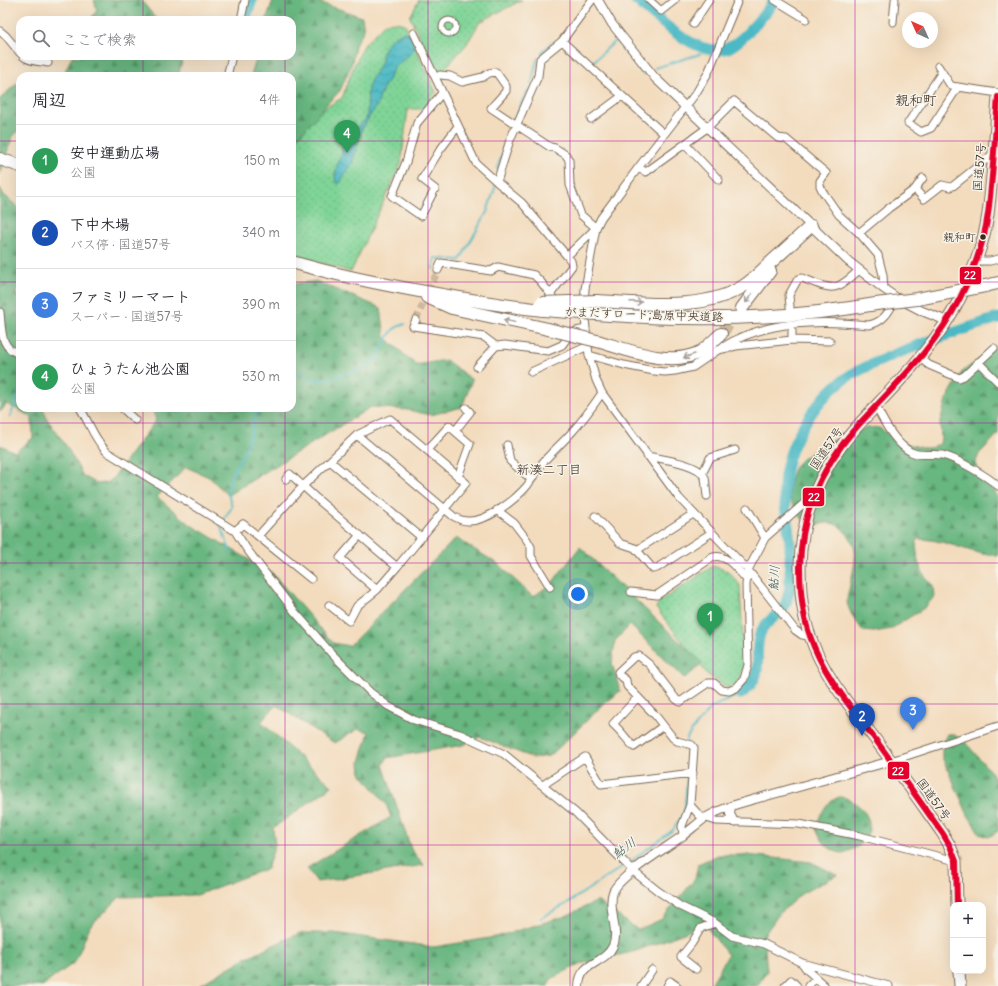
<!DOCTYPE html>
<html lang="ja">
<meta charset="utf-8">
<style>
body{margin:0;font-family:Delius,"Klee One",sans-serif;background:#f2f2f3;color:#2b2b33}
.controls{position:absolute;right:12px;bottom:12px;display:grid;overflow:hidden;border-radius:8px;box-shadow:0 4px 16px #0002}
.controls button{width:36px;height:36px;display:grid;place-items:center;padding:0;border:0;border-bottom:1px solid #e1e1e2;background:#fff;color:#2b2b33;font:20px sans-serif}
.compass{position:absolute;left:902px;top:12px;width:36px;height:36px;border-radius:50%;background:#fff;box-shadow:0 4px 16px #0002;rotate:315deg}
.you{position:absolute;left:578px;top:594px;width:14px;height:14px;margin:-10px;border:3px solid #fff;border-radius:50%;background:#1a73e8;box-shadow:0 0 0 6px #1a73e833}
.badge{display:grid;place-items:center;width:26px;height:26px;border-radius:50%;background:#0b8043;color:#fff;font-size:13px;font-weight:700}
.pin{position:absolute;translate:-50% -33px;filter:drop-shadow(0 1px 2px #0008)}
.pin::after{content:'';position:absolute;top:21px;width:14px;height:12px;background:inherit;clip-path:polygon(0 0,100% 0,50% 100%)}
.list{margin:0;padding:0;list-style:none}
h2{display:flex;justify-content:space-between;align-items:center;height:52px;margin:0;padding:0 16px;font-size:17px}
h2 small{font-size:13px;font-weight:400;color:#7c7c81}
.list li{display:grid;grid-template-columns:26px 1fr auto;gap:12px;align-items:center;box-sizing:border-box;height:72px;padding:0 16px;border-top:1px solid #e1e1e2}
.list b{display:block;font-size:15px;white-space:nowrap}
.list p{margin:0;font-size:13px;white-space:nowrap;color:#7c7c81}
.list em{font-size:13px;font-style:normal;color:#7c7c81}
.icon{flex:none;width:22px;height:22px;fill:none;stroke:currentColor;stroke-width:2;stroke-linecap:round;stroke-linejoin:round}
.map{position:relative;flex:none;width:998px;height:986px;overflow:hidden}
.search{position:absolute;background:#fff;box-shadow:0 4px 16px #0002;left:16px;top:16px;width:280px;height:44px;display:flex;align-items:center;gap:10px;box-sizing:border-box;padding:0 14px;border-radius:12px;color:#7c7c81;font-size:15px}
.panel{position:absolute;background:#fff;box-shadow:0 4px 16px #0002;left:16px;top:72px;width:280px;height:340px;border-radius:12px}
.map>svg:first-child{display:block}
.green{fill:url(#green-dots);stroke:#5d7f5a}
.forest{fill:url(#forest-firs);stroke:#51704f}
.water{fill:url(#water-waves);stroke:#437272}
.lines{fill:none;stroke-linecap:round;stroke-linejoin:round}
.stream{stroke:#4bb9c5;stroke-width:2}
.river{stroke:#4bb9c5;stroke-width:11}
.minor-tunnel{stroke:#ceb89e;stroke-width:7;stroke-dasharray:7 3.5;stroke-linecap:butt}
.motorway-tunnel{stroke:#ceb89e;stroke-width:12;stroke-dasharray:12 6;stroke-linecap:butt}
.pedestrian-casing{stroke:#7b6856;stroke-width:7}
.minor-casing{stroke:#7b6856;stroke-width:9}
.tertiary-casing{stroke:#7b6856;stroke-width:10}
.trunk-casing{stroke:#7b6856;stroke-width:13}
.motorway-casing{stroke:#7b6856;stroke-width:14}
.pedestrian{stroke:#fff;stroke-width:5}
.minor{stroke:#fff;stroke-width:7}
.tertiary{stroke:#fff;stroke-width:8}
.trunk{stroke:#fff;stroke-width:11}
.motorway{stroke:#fff;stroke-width:12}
.motorway-bridge-casing{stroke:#7b6856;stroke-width:14;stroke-linecap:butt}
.motorway-bridge{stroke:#fff;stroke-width:12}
.bus-1-casing{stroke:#f7f3e8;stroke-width:9}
.bus-1{stroke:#e4002b;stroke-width:6}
.oneway{stroke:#a79f9a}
.grid{fill:none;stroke:#b5179e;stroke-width:1;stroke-opacity:0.55}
.bus-dot{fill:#3b2a1e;stroke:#f7f3e8;stroke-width:1.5}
.labels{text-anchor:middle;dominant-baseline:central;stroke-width:3;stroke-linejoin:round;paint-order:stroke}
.bus-label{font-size:11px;fill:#3b2a1e;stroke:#f7f3e8;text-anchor:end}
.street-label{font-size:12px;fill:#3b2a1e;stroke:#f7f3e8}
.neighbourhood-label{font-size:13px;fill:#3b2a1e;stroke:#f7f3e8}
.water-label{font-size:13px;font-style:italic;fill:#415c58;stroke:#f7f3e8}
.quarter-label{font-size:14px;fill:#3b2a1e;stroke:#f7f3e8}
.line-badge{stroke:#f7f3e8;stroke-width:1.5}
.badge-label{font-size:11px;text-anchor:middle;font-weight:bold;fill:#fff}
</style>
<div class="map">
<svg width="998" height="986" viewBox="0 0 998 986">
<defs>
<pattern id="green-dots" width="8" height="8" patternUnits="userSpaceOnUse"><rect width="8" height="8" fill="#7fd497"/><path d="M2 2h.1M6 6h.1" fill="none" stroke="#6fb682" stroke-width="1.8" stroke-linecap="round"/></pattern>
<pattern id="forest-firs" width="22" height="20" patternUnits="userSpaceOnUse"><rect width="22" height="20" fill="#67b680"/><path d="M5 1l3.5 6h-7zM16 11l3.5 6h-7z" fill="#569468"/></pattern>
<pattern id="water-waves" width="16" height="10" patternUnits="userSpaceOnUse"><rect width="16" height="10" fill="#4bb9c5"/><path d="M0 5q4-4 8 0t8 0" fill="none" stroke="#40979f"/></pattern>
</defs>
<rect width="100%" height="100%" fill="#f7f3e8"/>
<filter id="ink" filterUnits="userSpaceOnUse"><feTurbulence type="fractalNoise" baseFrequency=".025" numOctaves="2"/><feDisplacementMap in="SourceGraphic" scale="8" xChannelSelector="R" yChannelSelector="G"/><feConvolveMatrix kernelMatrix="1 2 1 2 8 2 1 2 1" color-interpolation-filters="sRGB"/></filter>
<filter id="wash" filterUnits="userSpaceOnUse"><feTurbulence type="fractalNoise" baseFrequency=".012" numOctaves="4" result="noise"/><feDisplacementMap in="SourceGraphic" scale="16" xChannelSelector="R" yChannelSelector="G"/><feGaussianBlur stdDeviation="0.9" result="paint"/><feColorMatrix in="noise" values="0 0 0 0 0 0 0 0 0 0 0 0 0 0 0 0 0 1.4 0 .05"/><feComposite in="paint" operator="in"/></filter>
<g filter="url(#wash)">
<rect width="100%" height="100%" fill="#f3dcbe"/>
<path class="green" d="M 419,0 L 522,0 L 480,22 L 466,45 L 438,76 L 410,17 Z
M 396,22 L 405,24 L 436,92 L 423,109 L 408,109 L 401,164 L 351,272 L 292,254 L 292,142 L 300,123 L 342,98 L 353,68 L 364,45 L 385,23 Z
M 713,566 L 728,571 L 740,585 L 744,662 C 743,673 740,682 730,688 L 725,686 L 708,675 L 656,608 L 659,602 Z"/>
<path class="forest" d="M 94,0 L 141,0 L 157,20 L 90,20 L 97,10 Z
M 273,0 L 313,0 L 362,17 L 364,30 L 355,45 L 352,63 L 340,91 L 329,102 L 292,144 L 292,76 L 251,76 L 257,56 L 292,56 L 292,20 L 266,20 Z
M 72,56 L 184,56 L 178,76 L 63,76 Z
M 17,83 L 20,84 L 20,128 L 12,138 L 0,175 L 0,99 Z
M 0,188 L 4,195 L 20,209 L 20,282 L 16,292 L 20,307 L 20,408 L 43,408 L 47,419 L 67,447 L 83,476 L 98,484 L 110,482 L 156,420 L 152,408 L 292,408 L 292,284 L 316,281 L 381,308 L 385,337 L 416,365 L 446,360 L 472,380 L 462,407 L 431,415 L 408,410 L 371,407 L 228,495 L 209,477 L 186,467 L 157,497 L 191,525 L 272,573 L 333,643 L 349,646 L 456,538 L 498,564 L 533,597 L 552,583 L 580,547 L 702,663 L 685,679 L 630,625 L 615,641 L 612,663 L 620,691 L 607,701 L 550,756 L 533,758 L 480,737 L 463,745 L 387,758 L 383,765 L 411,849 L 424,865 L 317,882 L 307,868 L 391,817 L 386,804 L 361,773 L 360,762 L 369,732 L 358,729 L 335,743 L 328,739 L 276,705 L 261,722 L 332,786 L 273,828 L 275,845 L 267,869 L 249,875 L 197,895 L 120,897 L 90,926 L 75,962 L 42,986 L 0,986 L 0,445 L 15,452 L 33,438 L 32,417 L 7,404 L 0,412 Z
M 998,345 L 998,434 L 979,454 L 975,464 L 989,485 L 998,496 L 998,556 C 992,555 985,555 979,553 C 959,548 940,539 918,539 L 916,544 L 918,562 L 925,577 L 933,586 L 934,597 L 924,608 L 891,629 L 874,632 L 863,631 C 857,622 849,613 847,602 C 847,598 848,593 849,590 C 854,565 863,546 841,528 C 833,521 824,522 816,526 C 801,522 798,514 791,501 C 787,494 791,470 797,464 C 808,451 862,423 879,428 C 884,430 889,436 894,438 C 900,442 922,449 929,448 C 932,448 937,445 940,444 L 941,437 L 940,422 L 946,400 L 962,372 Z
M 947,734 L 953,734 L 965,742 L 992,773 L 998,788 L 998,831 L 989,837 L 980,834 L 968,815 L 942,757 L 942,744 Z
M 839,797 C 848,797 855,802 861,808 C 876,823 869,843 851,850 C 848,851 845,853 842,853 C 829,852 820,839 816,829 C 820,815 826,802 839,797 Z
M 718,855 L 747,855 L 811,862 L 837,875 L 801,894 L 779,914 L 764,935 L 767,971 L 757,986 L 710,986 L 728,955 L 705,925 L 636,951 L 580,964 L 551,979 L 548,986 L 198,986 L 245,958 L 300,933 L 334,933 L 434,947 L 496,937 L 566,916 L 597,901 L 638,930 L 662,919 L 695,879 L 698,864 Z"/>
<path class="water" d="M 403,32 L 410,34 L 415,45 L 412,52 L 394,68 L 381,93 L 378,103 L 362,129 L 352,164 L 339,184 L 336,182 L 335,176 L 338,161 L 342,154 L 342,142 L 367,118 L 368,88 L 371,80 L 382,61 L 382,54 L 385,47 L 392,38 Z"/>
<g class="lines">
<path class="stream" d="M 709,51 L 712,49
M 542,53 L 551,43
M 592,63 L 616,40 L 644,75
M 655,68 L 700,54
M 531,83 C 534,76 535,63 538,58
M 515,118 L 526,93 L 528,90
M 497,169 L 505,146
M 433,269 L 435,258 L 460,260 L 487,212 L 496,185
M 292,369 C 301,370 305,379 313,380 C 328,382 366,370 376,358 C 383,350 386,337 394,329 C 396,327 401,326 405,324
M 10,417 L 20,391
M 223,521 L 232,507 C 231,502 228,497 228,492 C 229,473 243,457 249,440 C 252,431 253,420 257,411 L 256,408
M 220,524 L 231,553
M 628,863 L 673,830 L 683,814 L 685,807 L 687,777 L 687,738 L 693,729 L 712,707 L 741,694
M 541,918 L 566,904 L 625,865"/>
<path class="river" d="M 636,0 C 656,17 696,57 725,49 C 740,45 766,13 775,0
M 245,20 L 252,0
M 741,694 C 768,673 752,659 760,634 C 765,621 777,617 784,607 C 786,604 787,599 788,596 C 791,587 790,577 790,568 C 790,560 790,552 790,544 C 789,526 784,508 784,490 C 784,448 814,399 849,376 C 864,367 882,360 898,353 C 931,340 964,329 998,318"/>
</g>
</g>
<g filter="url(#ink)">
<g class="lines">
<path class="minor-tunnel" d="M 416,320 L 438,270"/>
<path class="motorway-tunnel" d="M 721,334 L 739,312"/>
<g class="pedestrian-casing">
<path id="pedestrian" d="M442 27a7 7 0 1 1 14 0a7 7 0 1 1-14 0Z"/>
</g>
<g class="minor-casing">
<path id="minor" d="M 592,0 L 562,41 L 540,59 L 538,76 L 510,140 L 497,182 L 522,203 L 567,256 L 596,228
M 649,0 L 661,11 L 675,0
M 738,0 L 708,73 L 696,93 L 638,168 L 601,218 L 596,228 L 585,289 L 584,306 L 586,329 L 589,355 L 596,380 L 602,393 L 679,498 L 748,570 L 795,630 L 802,635 L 810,636
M 775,0 L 806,19
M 241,20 L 245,0
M 893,22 L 895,0
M 693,24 L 709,0
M 0,31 L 6,36 L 20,53
M 414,33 L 476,163 L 497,182
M 562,41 L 664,134
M 23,56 C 30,62 39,61 48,63
M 938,66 L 951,86 L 998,93
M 942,72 L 908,123 L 921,132 L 931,128 L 958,87
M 440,75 L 450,76 L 462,82 L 483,77 L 489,73 L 496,72 L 506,86 L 506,91 L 491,108 L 550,147 L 555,148 L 566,155 L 569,160 L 570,185 L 581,215 L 596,228
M 227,76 L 232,56
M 442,93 L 417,123 L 406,162 L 392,196 L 421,216 L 435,189 L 422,179 L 440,150 L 458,126
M 591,119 L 622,96
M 685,144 L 719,180
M 638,168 L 646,172 L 707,128 L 734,101 L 778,138 L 786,139 L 826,173 L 820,181 L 820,186 L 823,192 L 839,215 L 860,234 L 878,255 L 883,275 L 884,289
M 915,189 L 923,178
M 859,233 L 889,208 L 915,189 L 924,199 L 942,185 L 950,187 L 953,186 L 993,154
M 976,261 L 990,261 L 998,259
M 438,270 L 441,263 L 491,271 L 498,267 L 534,275 L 541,282 L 557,303
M 550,295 L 572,266 L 571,261 L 567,256
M 790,307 L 789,295 L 798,279 L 802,278 C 832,289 834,294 859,270
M 0,312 C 2,331 0,349 20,354
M 416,320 L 413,326 L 484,337 L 496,346 L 505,345 L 548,351 L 562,345 L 568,337 L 576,331 L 586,329
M 792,331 L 792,340
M 723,347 C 765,320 821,320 869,325 C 883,322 888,313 895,301
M 589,355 L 624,365 L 654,371 L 665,372 L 675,371 L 693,367 L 718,350 L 736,346 L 792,340 L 830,341
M 920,358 L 929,365 L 959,378 L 964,376 L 994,348
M 978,362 L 998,382
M 477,367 L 496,346
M 531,372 L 588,346
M 876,406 C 883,421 896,444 911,452 C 921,457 931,453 942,455 C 956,458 987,476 998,486
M 80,408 C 90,424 94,439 107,452 L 235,531 L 246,548 L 295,612 L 331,653 L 370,692 L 388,706 L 414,720 L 460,734 L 504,754 L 576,813 L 633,871 L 658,891 L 680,906 L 715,923 L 732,936 L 764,944 L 802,963 L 889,986
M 122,408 L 135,420
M 455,431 L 470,412 L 466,408
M 357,435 L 453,516 C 458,519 462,521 468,521 C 487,522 515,500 527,486 C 533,478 538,468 544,461 C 553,451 563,442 572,432 C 583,420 593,406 602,393
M 507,445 L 510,461 L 531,479
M 427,450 L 449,426 L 470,444 L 458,477
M 647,456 C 661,459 700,463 705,478 C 706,483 706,490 707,496
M 330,461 L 421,537
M 702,474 L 710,458 L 735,450
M 747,508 L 765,538
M 497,510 L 514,523 L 527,540 L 531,547 L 531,556 L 550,587
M 595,516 L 620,543 L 635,548 L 653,569 L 657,568 L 711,533
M 235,531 L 243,524 L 311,579
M 360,535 L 340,558 L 377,590 L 397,567
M 258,536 L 303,486 L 357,435 L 390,419 L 466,483 L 397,567 L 316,498 L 290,474 L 286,479
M 637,550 L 693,514
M 631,592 L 657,595 L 713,557 C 727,553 738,571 747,580
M 329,605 L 349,621 L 357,606 L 377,590
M 638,697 L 613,724 C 621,731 627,740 634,747 L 663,726
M 891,761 L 998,726
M 543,785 L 585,757 L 601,784 L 693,773
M 690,805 L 700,816 L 716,821 L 799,824 L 860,836 L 956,861
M 683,836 L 682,826 L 690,805 L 694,748 L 692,745 L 677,741 L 673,738 L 655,715 L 627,686 L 626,680 L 619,675 L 618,672 L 634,657 L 639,656 L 650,665 L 676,699 L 680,702 L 708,683 L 714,683 L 722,690 L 729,691 L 736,688 L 744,679 L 748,665 L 746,585 L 748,570 L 765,538 L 802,505 L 813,498
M 802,963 L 807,970 L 825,986
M 696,969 L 681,957 L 692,943 L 701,928 L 715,923
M 641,986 L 652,970
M 667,986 L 670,981 L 677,986
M 785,986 L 791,980 L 797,986
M 808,986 L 816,978"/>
</g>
<g class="tertiary-casing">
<path id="tertiary" d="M 598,0 L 612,24 L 655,78 L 848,261 L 884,289 L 897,298 L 922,311 L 947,321
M 731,806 L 730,814 L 734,822
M 579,986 C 580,961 604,965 613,946 C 620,931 607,909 613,892 C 619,876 666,848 681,837 C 689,831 697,824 705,818 C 718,810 733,805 748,801 L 891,761"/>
</g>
<g class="trunk-casing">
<path id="trunk" d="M 957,905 L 956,861 L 950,846 L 943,834 C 921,803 898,770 875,739 C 851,707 823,675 810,636 C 802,614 800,589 800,566 C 801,522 816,480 842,445 C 852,431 864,419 875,407 C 907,373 939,340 960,298 C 973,272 984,243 988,214 C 993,176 995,136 998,97
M 959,971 L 960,986"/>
</g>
<g class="motorway-casing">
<path id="motorway" d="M 0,159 L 20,166
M 292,262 C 336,275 380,284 425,292 C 464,299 503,306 543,310
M 985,286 L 998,283
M 427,297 L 452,308 L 548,329
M 597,301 C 642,303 706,312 745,285 C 754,279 762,270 770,263 C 784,251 797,238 811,226
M 742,308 L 770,271
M 596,314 C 625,316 655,318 685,318 C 749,319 813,315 876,304
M 597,341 C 626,349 670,368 700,352 C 707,348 714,340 721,334"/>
</g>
<use href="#pedestrian" class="pedestrian"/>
<use href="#minor" class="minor"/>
<use href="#tertiary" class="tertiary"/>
<use href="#trunk" class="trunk"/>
<use href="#motorway" class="motorway"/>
<g class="motorway-bridge-casing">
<path id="motorway-bridge" d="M 541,303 L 597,301
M 876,304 L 917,299 L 985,286
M 543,310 L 596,314
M 548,329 L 597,341"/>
</g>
<use href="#motorway-bridge" class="motorway-bridge"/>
<g class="bus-1-casing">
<path id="bus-1" d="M 957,905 L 956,861 L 950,846 L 943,834 C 921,803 898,770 875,739 C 851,707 823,675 810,636 C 802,614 800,589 800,566 C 801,522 816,480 842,445 C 852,431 864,419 875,407 C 907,373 939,340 960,298 C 973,272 984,243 988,214 C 993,176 995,136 998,97"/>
</g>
<use href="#bus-1" class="bus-1"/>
</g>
<defs><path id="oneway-shaft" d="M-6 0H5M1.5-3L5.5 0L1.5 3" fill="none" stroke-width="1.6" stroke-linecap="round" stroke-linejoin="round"/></defs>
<g class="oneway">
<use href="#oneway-shaft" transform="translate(749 298) rotate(125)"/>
<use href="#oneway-shaft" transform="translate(636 302) rotate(2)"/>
<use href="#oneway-shaft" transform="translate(509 321) rotate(-168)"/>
<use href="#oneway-shaft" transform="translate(689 356) rotate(161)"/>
</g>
</g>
<path class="grid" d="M 143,0 L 143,20M 285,0 L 285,20M 428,0 L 428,986M 570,0 L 570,986M 713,0 L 713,986M 855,0 L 855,986M 143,56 L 143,76M 285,56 L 285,76M 0,141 L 20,141M 292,141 L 998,141M 0,282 L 20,282M 292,282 L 998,282M 143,408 L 143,986M 285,408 L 285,986M 0,423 L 998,423M 0,563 L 998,563M 0,704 L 998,704M 0,845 L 998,845"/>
<circle class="bus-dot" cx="983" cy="237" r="3.5"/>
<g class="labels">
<g class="bus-label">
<text x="976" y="237">親和町</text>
</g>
<g class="street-label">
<text transform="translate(979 167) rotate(-85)">国道57号</text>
<text transform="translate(644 314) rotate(2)">がまだすロード;島原中央道路</text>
<text transform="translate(826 448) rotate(-56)">国道57号</text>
<text transform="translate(934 799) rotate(54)">国道57号</text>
</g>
<g class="neighbourhood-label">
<text x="549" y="469">新湊二丁目</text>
</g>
<g class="water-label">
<text transform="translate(774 578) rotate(-87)">鮎川</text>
<text transform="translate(624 848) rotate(-36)">鮎川</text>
</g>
<g class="quarter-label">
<text x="916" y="100">親和町</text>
</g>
</g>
<g class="line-badge">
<rect x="959" y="266" width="23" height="19" rx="4" fill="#e4002b"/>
<rect x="802" y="487" width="23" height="20" rx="4" fill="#e4002b"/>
<rect x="887" y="761" width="23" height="19" rx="4" fill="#e4002b"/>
</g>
<g class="badge-label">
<text x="970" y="279">22</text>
<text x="814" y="501">22</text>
<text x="898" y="775">22</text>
</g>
</svg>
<div class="controls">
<button>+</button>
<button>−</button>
</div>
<svg class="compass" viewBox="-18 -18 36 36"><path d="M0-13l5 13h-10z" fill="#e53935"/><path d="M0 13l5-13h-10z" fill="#7c7c81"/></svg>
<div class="you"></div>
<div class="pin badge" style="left:710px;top:636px;background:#2e9e5b">1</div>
<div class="pin badge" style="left:862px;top:736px;background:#1a4fb4">2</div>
<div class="pin badge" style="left:913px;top:730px;background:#3f7fe0">3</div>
<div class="pin badge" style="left:347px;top:153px;background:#2e9e5b">4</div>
<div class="search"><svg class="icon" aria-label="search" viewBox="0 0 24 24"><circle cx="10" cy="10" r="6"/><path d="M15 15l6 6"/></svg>ここで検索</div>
<section class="panel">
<h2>周辺<small>4件</small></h2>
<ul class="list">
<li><span class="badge" style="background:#2e9e5b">1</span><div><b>安中運動広場</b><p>公園</p></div><em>150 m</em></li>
<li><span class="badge" style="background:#1a4fb4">2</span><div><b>下中木場</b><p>バス停 · 国道57号</p></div><em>340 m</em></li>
<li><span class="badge" style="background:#3f7fe0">3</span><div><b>ファミリーマート</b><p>スーパー · 国道57号</p></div><em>390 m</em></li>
<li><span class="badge" style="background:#2e9e5b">4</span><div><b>ひょうたん池公園</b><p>公園</p></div><em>530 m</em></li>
</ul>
</section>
</div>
